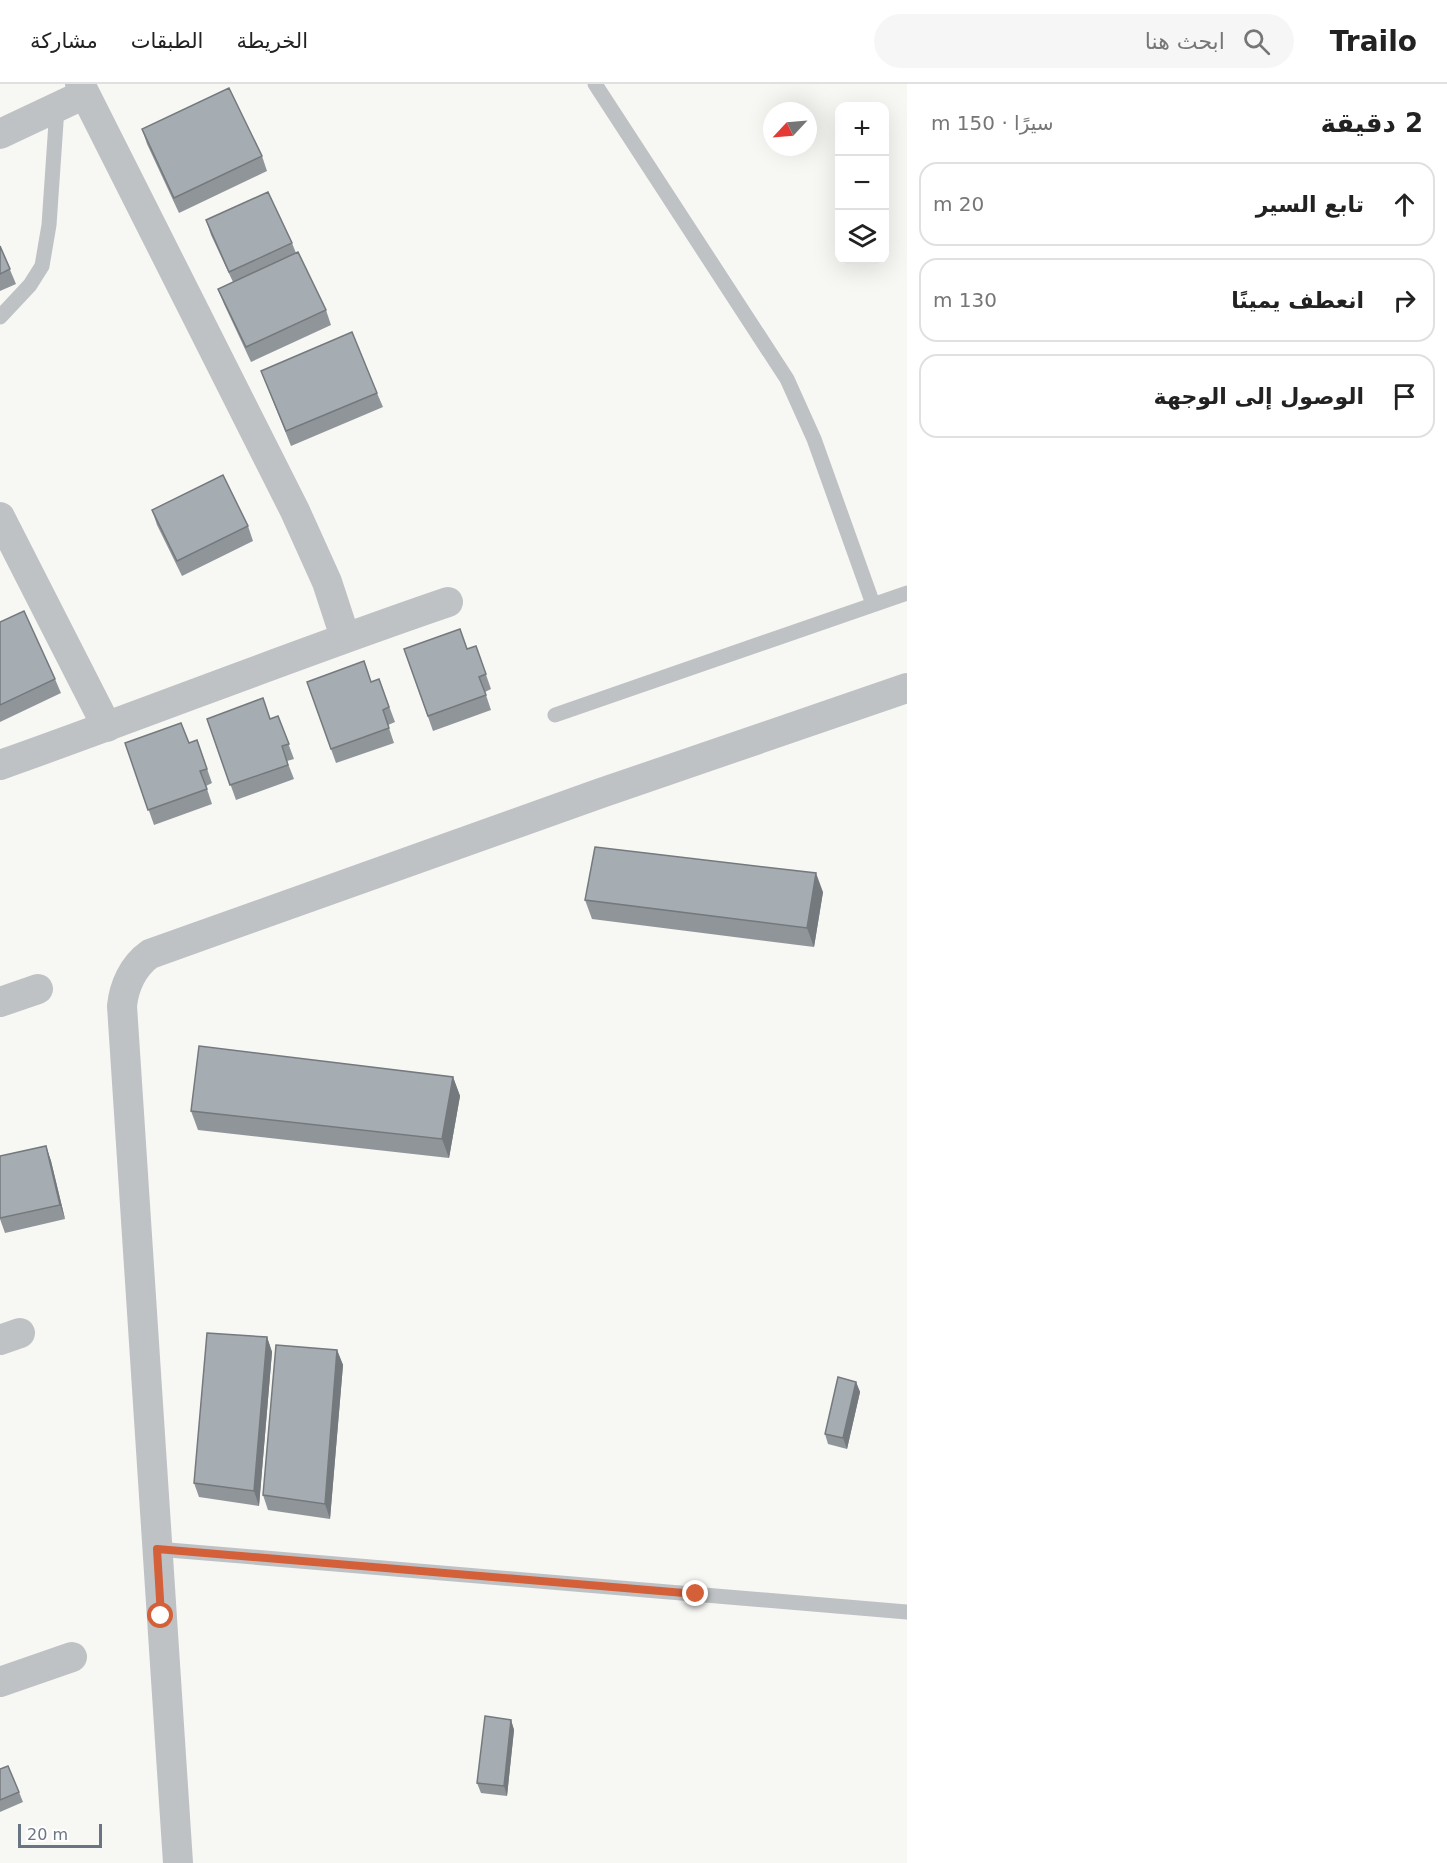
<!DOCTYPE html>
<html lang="ar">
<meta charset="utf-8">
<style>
body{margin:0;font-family:"DejaVu Sans",Vazirmatn,sans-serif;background:#f6f6f6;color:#222;direction:rtl}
.controls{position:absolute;right:18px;top:18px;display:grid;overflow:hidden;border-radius:12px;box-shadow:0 6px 24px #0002}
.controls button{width:54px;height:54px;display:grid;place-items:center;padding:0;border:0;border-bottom:2px solid #e0e0e0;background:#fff;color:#222;font:30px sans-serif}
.compass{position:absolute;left:763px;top:18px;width:54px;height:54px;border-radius:50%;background:#fff;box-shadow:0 6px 24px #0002;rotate:244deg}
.scale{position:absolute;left:18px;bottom:15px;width:84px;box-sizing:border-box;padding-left:6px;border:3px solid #697682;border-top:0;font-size:16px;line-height:21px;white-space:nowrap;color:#697682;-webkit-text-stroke:4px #fff;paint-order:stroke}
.stop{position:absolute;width:18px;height:18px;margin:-14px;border:4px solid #d36038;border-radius:50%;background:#fff}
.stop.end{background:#d36038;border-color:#fff;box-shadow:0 2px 6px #0008}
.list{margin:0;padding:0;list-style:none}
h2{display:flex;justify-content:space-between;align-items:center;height:78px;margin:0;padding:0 24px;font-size:26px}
h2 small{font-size:20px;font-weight:400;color:#767676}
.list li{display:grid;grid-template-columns:39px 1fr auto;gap:18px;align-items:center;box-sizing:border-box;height:84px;margin:0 12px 12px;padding:0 12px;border:2px solid #e0e0e0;border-radius:18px}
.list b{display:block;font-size:22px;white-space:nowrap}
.list em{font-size:20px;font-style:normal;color:#767676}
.icon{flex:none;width:33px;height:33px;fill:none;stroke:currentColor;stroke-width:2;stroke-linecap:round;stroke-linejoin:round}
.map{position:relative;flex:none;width:907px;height:1779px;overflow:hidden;direction:ltr}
header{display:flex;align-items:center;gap:36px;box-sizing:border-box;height:84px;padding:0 30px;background:#fff;border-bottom:2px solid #e0e0e0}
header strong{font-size:28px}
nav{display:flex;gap:33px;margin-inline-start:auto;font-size:21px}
.search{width:420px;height:54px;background:#f6f6f6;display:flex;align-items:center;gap:15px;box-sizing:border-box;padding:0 21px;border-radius:33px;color:#767676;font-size:22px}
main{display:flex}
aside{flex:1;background:#fff}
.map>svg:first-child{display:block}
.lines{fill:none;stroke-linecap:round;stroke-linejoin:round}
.service{stroke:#bec2c5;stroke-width:15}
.minor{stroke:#bec2c5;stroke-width:30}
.wall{fill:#8f9599}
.shaded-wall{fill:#74797d}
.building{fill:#a6adb2;stroke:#74797d;stroke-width:1.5}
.route{stroke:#d36038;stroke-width:8}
</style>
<header>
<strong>Trailo</strong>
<div class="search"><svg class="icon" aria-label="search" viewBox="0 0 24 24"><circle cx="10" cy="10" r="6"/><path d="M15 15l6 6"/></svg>ابحث هنا</div>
<nav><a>الخريطة</a><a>الطبقات</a><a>مشاركة</a></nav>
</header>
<main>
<aside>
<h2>2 دقيقة<small>سيرًا · 150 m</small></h2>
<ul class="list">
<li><svg class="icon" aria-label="ahead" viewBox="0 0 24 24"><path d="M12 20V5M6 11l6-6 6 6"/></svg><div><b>تابع السير</b></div><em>20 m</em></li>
<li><svg class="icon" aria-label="right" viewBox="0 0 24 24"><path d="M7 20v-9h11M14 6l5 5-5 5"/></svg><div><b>انعطف يمينًا</b></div><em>130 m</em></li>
<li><svg class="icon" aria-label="arrive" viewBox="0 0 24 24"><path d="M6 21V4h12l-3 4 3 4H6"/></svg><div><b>الوصول إلى الوجهة</b></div></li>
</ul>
</aside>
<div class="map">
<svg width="907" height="1779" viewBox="0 0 907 1779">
<rect width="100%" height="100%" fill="#f7f7f4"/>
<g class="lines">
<path class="service" d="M 595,0 L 787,295 L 814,355 L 873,520
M 0,233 L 30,201 L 42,182 L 49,141 L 57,24
M 555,631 L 907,509
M 157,1465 L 907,1528"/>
<path class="minor" d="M 80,0 L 295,427 L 327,498 L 345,553
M 0,50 L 85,10
M 0,433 L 107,643
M 0,681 C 150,628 298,569 448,518
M 0,918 L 38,905
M 0,1256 L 20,1249
M 0,1598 L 72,1573
M 178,1779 L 122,922 C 124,902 133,882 150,870 L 601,709 L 907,604"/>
</g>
<path class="wall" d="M 142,45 L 262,72 L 267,87 L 179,129 L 147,60 Z
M 206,136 L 292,159 L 296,169 L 326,226 L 331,241 L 251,278 L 224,220 L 218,205 L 233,198 L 211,151 Z
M 0,162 L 16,200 L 0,207 Z
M 261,287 L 377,309 L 383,323 L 291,362 Z
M 152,426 L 248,442 L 253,457 L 182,492 L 157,441 Z
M 0,538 L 55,595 L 61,609 L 0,638 Z
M 476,562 L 491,605 L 485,608 L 491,626 L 433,647 L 404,565 L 468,565 Z
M 379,595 L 395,638 L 388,641 L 394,659 L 336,679 L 307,598 L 371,598 Z
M 278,632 L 294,675 L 287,677 L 294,695 L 236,716 L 207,635 L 271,635 Z
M 197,656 L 212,699 L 206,702 L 212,720 L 154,741 L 125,659 L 189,659 Z
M 823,808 L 814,863 L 592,835 L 585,816 Z
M 453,993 L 460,1012 L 449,1074 L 198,1046 L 191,1027 Z
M 46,1062 L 51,1077 L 65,1135 L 5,1149 L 0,1135 L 0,1072 Z
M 267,1253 L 272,1268 L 259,1422 L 199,1413 L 194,1399 Z
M 337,1266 L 343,1281 L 330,1435 L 268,1426 L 263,1411 Z
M 856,1298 L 860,1308 L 847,1365 L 828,1360 L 825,1350 Z
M 511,1636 L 514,1646 L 507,1712 L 481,1709 L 477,1699 Z
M 0,1685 L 19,1708 L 23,1718 L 0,1728 Z"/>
<path class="shaded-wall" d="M 816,789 L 823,808 L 814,863 L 807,844 Z
M 453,993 L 460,1012 L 449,1074 L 442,1055 Z
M 46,1062 L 51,1077 L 65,1135 L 60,1121 Z
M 267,1253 L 272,1268 L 259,1422 L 254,1407 Z
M 337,1266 L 343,1281 L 330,1435 L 325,1420 Z
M 856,1298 L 860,1308 L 847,1365 L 843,1354 Z
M 511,1636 L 514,1646 L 507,1712 L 504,1702 Z"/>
<path class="building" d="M 229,4 L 262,72 L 174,114 L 142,45 Z
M 268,108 L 292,159 L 229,188 L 206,136 Z
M 0,162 L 10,185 L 0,190 Z
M 298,168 L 326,226 L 246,263 L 218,205 Z
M 352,248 L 377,309 L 286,347 L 261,287 Z
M 223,391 L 248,442 L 177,477 L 152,426 Z
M 24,527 L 55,595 L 0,621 L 0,538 Z
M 460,545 L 467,565 L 476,562 L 486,590 L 479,593 L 486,611 L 428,632 L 404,565 Z
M 364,577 L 371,598 L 379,595 L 389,623 L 383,626 L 389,644 L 331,665 L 307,598 Z
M 263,614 L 270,635 L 278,632 L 289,660 L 282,662 L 288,681 L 230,701 L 207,635 Z
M 181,639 L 189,659 L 197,656 L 207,685 L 200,687 L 207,705 L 148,726 L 125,659 Z
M 595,763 L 816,789 L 807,844 L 585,816 Z
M 199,962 L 453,993 L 442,1055 L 191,1027 Z
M 46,1062 L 60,1121 L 0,1134 L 0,1072 Z
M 207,1249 L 267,1253 L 254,1407 L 194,1399 Z
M 276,1261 L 337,1266 L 325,1420 L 263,1411 Z
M 838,1293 L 856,1298 L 843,1354 L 825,1350 Z
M 485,1632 L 511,1636 L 504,1702 L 477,1699 Z
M 8,1682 L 19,1708 L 0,1716 L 0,1685 Z"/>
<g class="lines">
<path class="route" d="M 161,1532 L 157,1465 L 696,1510"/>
</g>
</svg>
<div class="controls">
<button>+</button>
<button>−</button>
<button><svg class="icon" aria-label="layers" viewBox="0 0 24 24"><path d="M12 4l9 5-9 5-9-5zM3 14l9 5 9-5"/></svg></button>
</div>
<svg class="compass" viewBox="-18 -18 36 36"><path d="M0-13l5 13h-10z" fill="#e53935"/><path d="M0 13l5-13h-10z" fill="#767676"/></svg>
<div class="scale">20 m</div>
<div class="stop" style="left:161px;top:1532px"></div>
<div class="stop end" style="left:696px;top:1510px"></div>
</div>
</main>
